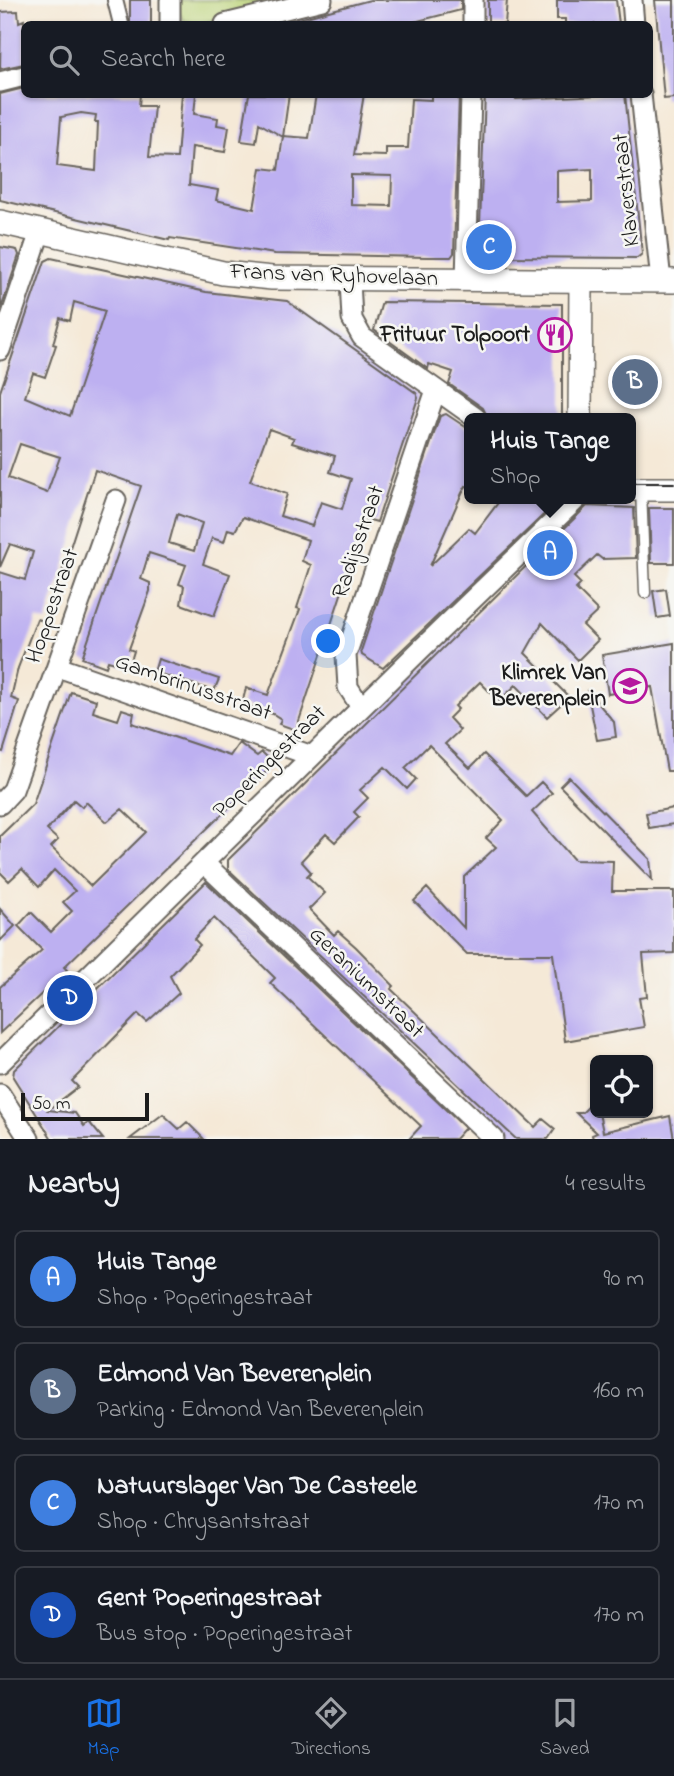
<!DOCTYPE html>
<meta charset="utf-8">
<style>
body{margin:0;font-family:"Indie Flower",sans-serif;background:#242831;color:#f1f3f6}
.controls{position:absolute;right:21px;bottom:21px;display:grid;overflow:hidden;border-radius:10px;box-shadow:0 2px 5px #0004}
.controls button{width:63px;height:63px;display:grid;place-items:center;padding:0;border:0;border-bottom:2px solid #363941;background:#171b24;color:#f1f3f6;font:35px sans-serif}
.scale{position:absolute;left:21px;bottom:18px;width:128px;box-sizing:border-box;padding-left:7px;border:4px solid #1c1c1c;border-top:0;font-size:19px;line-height:24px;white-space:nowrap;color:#1c1c1c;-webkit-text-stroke:5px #f6f6f2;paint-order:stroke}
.you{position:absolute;left:329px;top:642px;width:24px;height:24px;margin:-18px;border:5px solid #fff;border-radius:50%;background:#1a73e8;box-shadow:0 0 0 10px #1a73e833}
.badge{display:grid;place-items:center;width:46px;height:46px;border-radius:50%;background:#1a73e8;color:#fff;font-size:23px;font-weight:700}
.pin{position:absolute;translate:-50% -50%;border:4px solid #fff;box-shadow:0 2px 7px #0006}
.popup{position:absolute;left:464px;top:413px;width:172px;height:91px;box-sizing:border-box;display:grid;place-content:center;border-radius:10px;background:#171b24;filter:drop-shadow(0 2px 5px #0005);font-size:23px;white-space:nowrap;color:#9ea1a6}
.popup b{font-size:26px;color:#f1f3f6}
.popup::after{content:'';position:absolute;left:50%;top:100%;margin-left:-14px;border:14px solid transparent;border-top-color:#171b24}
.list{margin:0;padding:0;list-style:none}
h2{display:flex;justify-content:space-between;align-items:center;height:91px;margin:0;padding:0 28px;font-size:30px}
h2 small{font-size:23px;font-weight:400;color:#9ea1a6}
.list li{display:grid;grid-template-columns:46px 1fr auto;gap:21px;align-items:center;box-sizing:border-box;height:98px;margin:0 14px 14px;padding:0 14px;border:2px solid #363941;border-radius:10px}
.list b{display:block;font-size:26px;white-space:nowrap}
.list p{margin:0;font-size:23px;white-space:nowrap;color:#9ea1a6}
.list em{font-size:23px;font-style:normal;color:#9ea1a6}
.icon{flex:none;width:38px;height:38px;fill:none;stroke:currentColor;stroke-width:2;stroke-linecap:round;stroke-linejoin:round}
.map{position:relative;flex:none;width:674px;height:1139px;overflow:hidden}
.search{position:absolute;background:#171b24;box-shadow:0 2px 5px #0004;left:21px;right:21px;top:21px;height:77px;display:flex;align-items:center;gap:18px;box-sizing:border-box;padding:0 24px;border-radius:10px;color:#9ea1a6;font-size:26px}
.sheet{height:539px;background:#171b24}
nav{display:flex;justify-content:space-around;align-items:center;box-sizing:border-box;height:98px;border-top:2px solid #363941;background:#171b24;font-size:19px;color:#9ea1a6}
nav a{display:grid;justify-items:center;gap:4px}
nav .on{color:#1a73e8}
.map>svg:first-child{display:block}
.green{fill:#bcd378;stroke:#6c784a;stroke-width:2}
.building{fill:#bdb0f1;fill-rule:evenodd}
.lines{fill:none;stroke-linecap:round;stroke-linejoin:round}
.service-casing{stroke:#68645d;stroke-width:13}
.pedestrian-casing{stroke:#68645d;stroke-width:18}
.minor-casing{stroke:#68645d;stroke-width:23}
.tertiary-casing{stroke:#68645d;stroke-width:26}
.service{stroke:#fff;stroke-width:10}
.pedestrian{stroke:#fff;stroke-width:14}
.minor{stroke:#fff;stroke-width:19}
.tertiary{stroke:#fff;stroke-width:23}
.tram{stroke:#1c1c1c;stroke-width:2}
.labels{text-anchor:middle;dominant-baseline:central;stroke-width:5;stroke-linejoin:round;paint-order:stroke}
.street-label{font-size:23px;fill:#1c1c1c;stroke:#f6f6f2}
.poi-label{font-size:23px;font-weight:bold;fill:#1c1c1c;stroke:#f6f6f2;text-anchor:end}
</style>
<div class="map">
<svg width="674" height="1139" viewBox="0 0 674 1139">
<rect width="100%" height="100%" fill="#f6f6f2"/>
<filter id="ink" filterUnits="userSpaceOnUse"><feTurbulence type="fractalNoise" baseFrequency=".0143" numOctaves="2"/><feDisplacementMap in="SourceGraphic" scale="14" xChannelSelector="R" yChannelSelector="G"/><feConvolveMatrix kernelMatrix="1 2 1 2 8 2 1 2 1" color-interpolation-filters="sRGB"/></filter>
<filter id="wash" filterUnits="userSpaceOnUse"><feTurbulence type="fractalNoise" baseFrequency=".00686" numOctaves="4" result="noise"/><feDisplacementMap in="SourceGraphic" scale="28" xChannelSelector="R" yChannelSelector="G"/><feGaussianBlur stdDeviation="1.57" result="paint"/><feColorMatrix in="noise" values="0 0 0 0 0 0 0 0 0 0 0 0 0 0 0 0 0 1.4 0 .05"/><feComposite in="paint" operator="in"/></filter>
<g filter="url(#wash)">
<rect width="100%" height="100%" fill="#f5e9d7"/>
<path class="green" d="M 178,0 L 297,0 L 200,24 L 184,21 L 178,12 Z"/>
<g id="blocks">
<path class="building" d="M 130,0 L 151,0 L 151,24 L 130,24 Z
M 370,0 L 461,0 L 461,10 L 406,24 L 296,24 L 295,20 Z
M 488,0 L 507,0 L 505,24 L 488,24 Z
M 557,0 L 616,0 L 619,24 L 565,24 L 565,19 L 557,19 Z
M 655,0 L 674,0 L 674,98 L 664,99 Z
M 18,11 L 19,22 L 24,20 L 24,64 L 0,69 L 1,12 Z
M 24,88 L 24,94 L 140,94 L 139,106 L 154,106 L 149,157 L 177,158 L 182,94 L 196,94 L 194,114 L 218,118 L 217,125 L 229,127 L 225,152 L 192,147 L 189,185 L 218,190 L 216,200 L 254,209 L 261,168 L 278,170 L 283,136 L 309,138 L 316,94 L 364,94 L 354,155 L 386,156 L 386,148 L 408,148 L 411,99 L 431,100 L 431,94 L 459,94 L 454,253 L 451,257 L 427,257 L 275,254 L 170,238 L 169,240 L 0,200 L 0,94 ZM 81,113 L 96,115 L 95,122 L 98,122 L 96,171 L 57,166 L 61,117 ZM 351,175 L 392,176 L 391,206 L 351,205 Z
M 249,94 L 289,94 L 283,137 L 259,123 L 256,143 L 241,141 Z
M 485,94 L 504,94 L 516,99 L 625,94 L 642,254 L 637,258 L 485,257 L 479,251 ZM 592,169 L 592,201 L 557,202 L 557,171 Z
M 0,247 L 17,250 L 19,255 L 1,309 Z
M 51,258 L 206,292 L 287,301 L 416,393 L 418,398 L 377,522 L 366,519 L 296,730 L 279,724 L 281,719 L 273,714 L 242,704 L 246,688 L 268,695 L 300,609 L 297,608 L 311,565 L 302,561 L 308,540 L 243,517 L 235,531 L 228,529 L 224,542 L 212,538 L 203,564 L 230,574 L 214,616 L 181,604 L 184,586 L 179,584 L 186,565 L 149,553 L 141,579 L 150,583 L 150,591 L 129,649 L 134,651 L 129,667 L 108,661 L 106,667 L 82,658 L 141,486 L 95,470 L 46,622 L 37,619 L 18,668 L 11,698 L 19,701 L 3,752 L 0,751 L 0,572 L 25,580 L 33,552 L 10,544 L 0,567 L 0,392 L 45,261 ZM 74,302 L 105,311 L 70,416 L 25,397 L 33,373 L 45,377 L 56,345 L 53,344 L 60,318 L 70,321 ZM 269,429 L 294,438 L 292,443 L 335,456 L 330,472 L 351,479 L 342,509 L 321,502 L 312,526 L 280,516 L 287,494 L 250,481 ZM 20,444 L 60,457 L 47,493 L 8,478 ZM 177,514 L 202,523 L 194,551 L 169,543 Z
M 382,302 L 562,304 L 562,418 L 488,418 L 483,408 L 449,384 L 453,372 L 429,364 L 428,369 L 374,330 Z
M 446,414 L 470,430 L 470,487 L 466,486 L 462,493 L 430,566 L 469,528 L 475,533 L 501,499 L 560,499 L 383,668 L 362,655 L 361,651 L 440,416 Z
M 587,506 L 634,508 L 636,558 L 602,559 L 597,555 L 574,577 L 581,584 L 576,589 L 598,611 L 583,625 L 598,640 L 578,660 L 542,623 L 525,653 L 569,697 L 547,717 L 516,685 L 499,701 L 480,682 L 455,706 L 458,709 L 449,718 L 460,730 L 445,744 L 470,768 L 484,754 L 526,796 L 541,782 L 552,793 L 532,812 L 574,860 L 613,861 L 612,891 L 674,891 L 674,953 L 643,954 L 647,997 L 639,998 L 644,1027 L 565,1041 L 553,954 L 467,954 L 414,901 L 427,888 L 464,928 L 464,877 L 496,847 L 486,838 L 503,820 L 429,745 L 405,768 L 416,779 L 407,789 L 385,767 L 360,790 L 368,798 L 354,812 L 359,817 L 335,842 L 326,834 L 301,861 L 311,872 L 307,876 L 325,893 L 309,909 L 334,935 L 338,931 L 356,947 L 394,986 L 391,989 L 535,1127 L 543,1119 L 555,1129 L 548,1139 L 516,1139 L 228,869 L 228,860 Z
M 649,508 L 674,508 L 674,563 L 651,563 Z
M 666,589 L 670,616 L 657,618 L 653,591 Z
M 674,643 L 674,771 L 667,771 L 652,687 L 608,694 L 602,655 Z
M 158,659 L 219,679 L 214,691 L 154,672 Z
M 587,690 L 614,722 L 616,737 L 597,740 Z
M 71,692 L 96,700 L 93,712 L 118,720 L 122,709 L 134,713 L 132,723 L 230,756 L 239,743 L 257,756 L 262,752 L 274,764 L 64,967 L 67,970 L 0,1033 L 0,987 L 42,950 L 18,926 L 31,912 L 51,932 L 72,911 L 63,902 L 75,891 L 54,870 L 39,887 L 22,869 L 9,881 L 0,872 L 0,836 L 33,804 ZM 74,800 L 82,807 L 86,802 L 107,822 L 122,809 L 146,832 L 91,886 L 51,847 L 58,840 L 47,830 Z
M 569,777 L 650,859 L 652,880 L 560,786 Z
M 674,808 L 674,824 L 649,828 L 646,813 Z
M 206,882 L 465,1128 L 455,1139 L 409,1139 L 421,1126 L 270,983 L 275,978 L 214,918 L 194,939 L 200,945 L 170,976 L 179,993 L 147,1022 L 138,1014 L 72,1081 L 78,1087 L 48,1110 L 75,1113 L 84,1126 L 89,1122 L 103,1139 L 52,1139 L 13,1077 L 14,1070 Z
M 0,909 L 15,926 L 0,941 Z
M 595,1100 L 595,1113 L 599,1113 L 603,1132 L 670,1116 L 674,1139 L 593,1139 L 592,1135 L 597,1133 L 576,1113 L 582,1113 Z
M 163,1114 L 179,1129 L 187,1122 L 204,1139 L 130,1139 Z"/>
</g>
</g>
<g filter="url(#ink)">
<use href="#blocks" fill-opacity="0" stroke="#68645d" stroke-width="2"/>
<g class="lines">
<g class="service-casing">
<path id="service" d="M 641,489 L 645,593"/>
</g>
<g class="pedestrian-casing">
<path id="pedestrian" d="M 115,0 L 121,24"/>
</g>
<g class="minor-casing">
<path id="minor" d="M 170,0 L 170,24
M 632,0 L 634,24
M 225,24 L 322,0
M 473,24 L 473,0
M 0,82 L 24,76
M 641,94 L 661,281
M 350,280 L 352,319 L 362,337 L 476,418
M 466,280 L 471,94
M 0,350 L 40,232
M 58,667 L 312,756
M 361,707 L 348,687 L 346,655 L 436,390
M 0,804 L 13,790 L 116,500
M 204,863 L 494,1139
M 0,1063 L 420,650 L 577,499
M 0,1094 L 29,1139"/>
</g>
<g class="tertiary-casing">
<path id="tertiary" d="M 0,222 L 223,273 L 272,278 L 674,281
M 580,418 L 581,281
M 630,489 L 674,489"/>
</g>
<use href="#service" class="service"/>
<use href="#pedestrian" class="pedestrian"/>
<use href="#minor" class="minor"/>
<use href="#tertiary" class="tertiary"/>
<path class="tram" d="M 630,483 L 674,483"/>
</g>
</g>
<defs>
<g id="restaurant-ring" transform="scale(1.75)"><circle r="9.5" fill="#f6f6f2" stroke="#b5179e" stroke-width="1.5"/><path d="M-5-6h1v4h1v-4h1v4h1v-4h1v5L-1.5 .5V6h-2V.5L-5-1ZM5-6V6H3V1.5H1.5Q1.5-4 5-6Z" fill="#b5179e"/></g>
<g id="school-ring" transform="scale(1.75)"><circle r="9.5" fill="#f6f6f2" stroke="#b5179e" stroke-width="1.5"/><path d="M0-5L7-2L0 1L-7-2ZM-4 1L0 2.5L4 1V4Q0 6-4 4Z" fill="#b5179e"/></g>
</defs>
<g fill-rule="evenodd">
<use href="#restaurant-ring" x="555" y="335"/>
<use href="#school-ring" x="630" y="686"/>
</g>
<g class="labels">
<g class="street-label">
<text transform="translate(627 190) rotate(-96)">Klaverstraat</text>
<text transform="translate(334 276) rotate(2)">Frans van Ryhovelaan</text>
<text transform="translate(359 542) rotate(-71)">Radijsstraat</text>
<text transform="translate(53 606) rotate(-71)">Hoppestraat</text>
<text transform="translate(193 688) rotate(19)">Gambrinusstraat</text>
<text transform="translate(270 762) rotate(-45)">Poperingestraat</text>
<text transform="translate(366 983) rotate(44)">Geraniumstraat</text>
</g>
<g class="poi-label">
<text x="530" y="335">Frituur Tolpoort</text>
<text x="606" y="673">Klimrek Van<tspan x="606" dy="26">Beverenplein</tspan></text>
</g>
</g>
</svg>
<div class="controls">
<button><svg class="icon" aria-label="locate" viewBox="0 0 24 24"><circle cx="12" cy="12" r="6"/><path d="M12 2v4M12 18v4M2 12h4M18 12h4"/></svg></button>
</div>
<div class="scale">50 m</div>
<div class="you"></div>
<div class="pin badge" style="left:550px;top:553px;background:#3f7fe0">A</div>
<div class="popup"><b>Huis Tange</b>Shop</div>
<div class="pin badge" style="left:635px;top:382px;background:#5c6f8a">B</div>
<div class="pin badge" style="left:489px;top:247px;background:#3f7fe0">C</div>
<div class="pin badge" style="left:70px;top:998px;background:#1a4fb4">D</div>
<div class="search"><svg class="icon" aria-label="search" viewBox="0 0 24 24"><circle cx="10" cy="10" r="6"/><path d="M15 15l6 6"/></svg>Search here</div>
</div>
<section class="sheet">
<h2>Nearby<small>4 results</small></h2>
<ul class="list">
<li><span class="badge" style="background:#3f7fe0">A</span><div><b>Huis Tange</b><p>Shop · Poperingestraat</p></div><em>90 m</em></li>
<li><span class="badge" style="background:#5c6f8a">B</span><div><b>Edmond Van Beverenplein</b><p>Parking · Edmond Van Beverenplein</p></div><em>160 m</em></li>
<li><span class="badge" style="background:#3f7fe0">C</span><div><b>Natuurslager Van De Casteele</b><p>Shop · Chrysantstraat</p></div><em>170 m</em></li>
<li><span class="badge" style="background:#1a4fb4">D</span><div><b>Gent Poperingestraat</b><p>Bus stop · Poperingestraat</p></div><em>170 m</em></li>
</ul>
</section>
<nav>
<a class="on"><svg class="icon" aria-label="map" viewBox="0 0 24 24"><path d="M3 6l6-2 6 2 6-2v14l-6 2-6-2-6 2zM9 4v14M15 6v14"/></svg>Map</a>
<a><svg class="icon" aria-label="directions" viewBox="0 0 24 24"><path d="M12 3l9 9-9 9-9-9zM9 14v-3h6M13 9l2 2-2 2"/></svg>Directions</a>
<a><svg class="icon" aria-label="saved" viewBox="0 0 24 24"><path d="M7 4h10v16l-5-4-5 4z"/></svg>Saved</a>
</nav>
